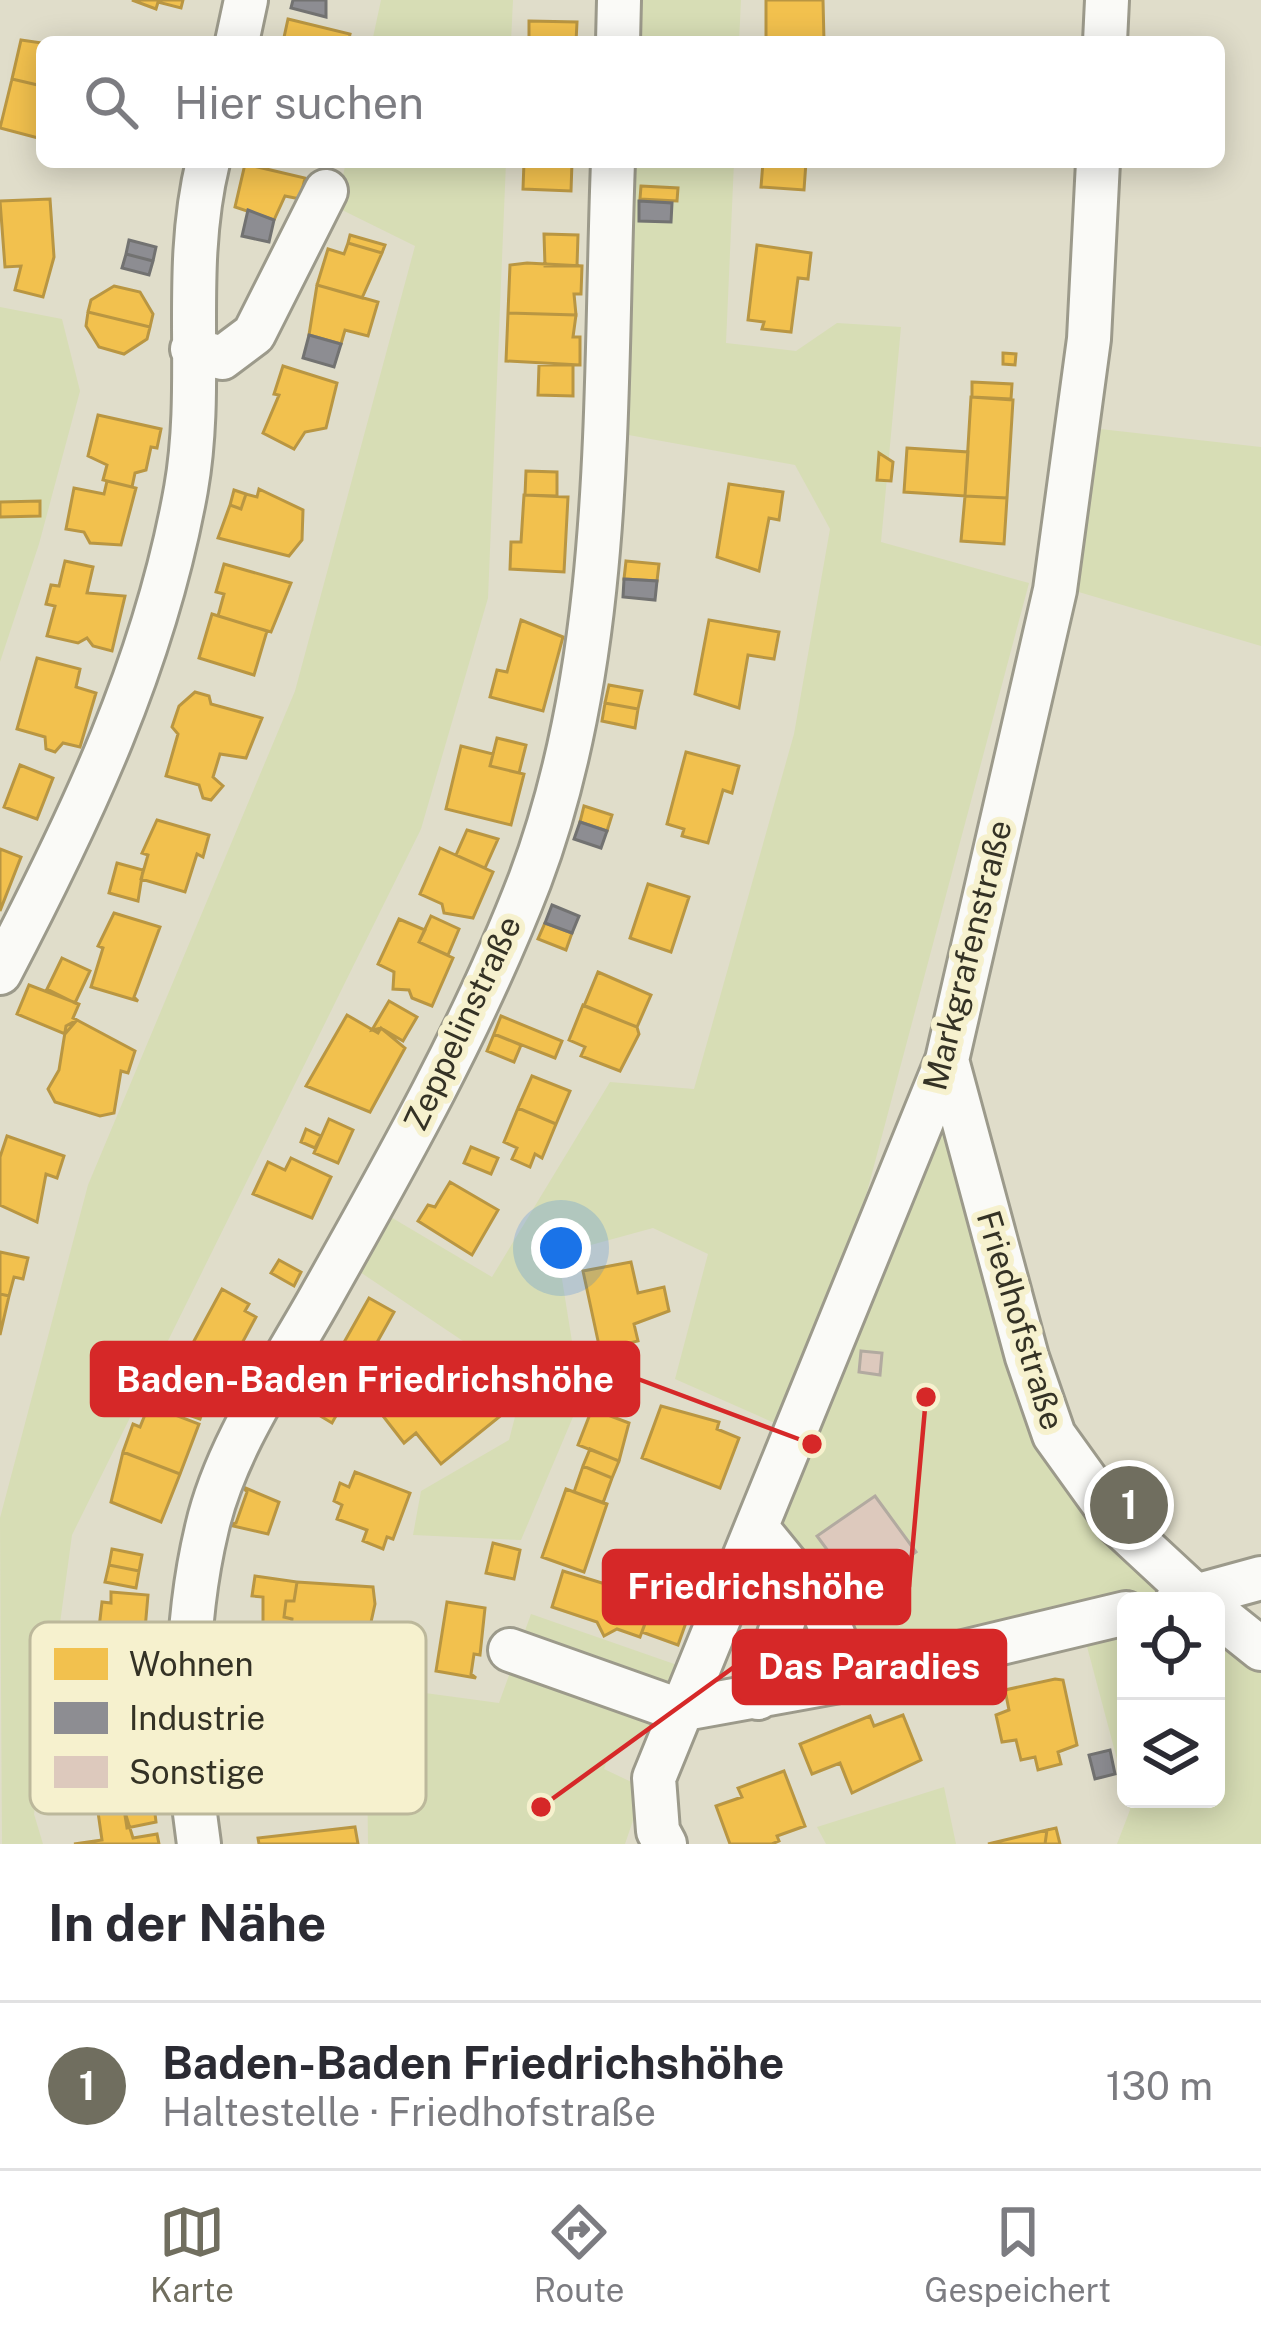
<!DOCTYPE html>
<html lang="de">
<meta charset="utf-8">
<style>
body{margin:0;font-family:"Public Sans",sans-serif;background:#f2f2f3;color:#2b2b33}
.controls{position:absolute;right:36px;bottom:36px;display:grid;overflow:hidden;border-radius:18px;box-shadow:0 6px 30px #0003}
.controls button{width:108px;height:108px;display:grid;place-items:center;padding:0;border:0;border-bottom:3px solid #e1e1e2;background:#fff;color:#2b2b33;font:60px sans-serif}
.you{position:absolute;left:561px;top:1248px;width:42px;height:42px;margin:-30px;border:9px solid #fff;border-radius:50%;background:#1a73e8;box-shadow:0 0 0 18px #1a73e833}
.badge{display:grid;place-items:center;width:78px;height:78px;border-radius:50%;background:#706e5f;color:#fff;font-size:39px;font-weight:700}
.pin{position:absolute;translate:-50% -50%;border:6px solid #fff;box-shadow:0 3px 12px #0006}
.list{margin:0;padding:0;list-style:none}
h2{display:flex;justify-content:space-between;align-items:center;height:156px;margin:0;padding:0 48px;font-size:51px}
h2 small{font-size:39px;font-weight:400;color:#7c7c81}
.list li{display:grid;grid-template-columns:78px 1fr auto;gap:36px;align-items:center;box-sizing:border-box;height:168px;padding:0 48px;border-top:3px solid #e1e1e2}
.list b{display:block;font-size:45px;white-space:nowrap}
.list p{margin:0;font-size:39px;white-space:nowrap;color:#7c7c81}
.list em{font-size:39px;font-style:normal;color:#7c7c81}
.icon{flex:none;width:66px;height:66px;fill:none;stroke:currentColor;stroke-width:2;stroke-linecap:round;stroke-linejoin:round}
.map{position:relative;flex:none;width:1261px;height:1844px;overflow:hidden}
.search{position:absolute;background:#fff;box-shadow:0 6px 30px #0003;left:36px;right:36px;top:36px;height:132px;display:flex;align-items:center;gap:30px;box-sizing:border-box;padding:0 42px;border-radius:18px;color:#7c7c81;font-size:45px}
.sheet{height:324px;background:#fff}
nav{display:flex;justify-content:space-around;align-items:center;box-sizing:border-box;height:168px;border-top:3px solid #e1e1e2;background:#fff;font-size:33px;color:#7c7c81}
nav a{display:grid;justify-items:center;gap:6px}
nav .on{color:#706e5f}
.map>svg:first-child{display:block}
.green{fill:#d7ddb5}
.homes{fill:#f2c14e;stroke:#b99642;stroke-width:3}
.industry{fill:#8d8d92;stroke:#727271;stroke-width:3}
.building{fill:#ddc9bd;stroke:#b2aaa0;stroke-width:3}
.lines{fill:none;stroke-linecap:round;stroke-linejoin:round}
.minor-casing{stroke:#9c9a8b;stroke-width:48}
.minor{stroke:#fafaf7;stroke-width:42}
.labels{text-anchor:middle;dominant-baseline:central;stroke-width:12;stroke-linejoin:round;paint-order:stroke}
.street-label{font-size:33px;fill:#343225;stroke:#f6f1ce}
.key{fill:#f6f1ce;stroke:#bcb89b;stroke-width:3}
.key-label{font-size:33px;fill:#343225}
.leader{fill:none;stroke:#d62828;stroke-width:4.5}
.callout-dot{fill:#d62828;stroke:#f6f1ce;stroke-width:4.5}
.callout{fill:#d62828;stroke:#d62828;stroke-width:4.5}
.callout-label{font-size:36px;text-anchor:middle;font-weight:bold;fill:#fff}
</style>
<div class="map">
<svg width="1261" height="1844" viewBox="0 0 1261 1844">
<rect width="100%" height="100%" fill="#e0ddca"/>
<path class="green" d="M 381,0 L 513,0 L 511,42 L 372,42 Z
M 642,0 L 741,0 L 739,42 L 640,42 Z
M 346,162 L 506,162 L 488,598 L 421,829 L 72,1535 L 34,1814 L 43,1844 L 2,1844 L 0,1518 L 88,1185 L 295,691 L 415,246 L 336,207 Z
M 632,162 L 734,162 L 726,343 L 796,351 L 837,323 L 901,327 L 881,542 L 1029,583 L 867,1192 L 779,1425 L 675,1379 L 708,1254 L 653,1228 L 558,1254 L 581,1398 L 521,1540 L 413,1535 L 421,1491 L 509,1440 L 524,1382 L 360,1272 L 389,1216 L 492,1277 L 610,1082 L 694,1089 L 794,734 L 830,529 L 795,465 L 623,434 Z
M 0,307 L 62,319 L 80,391 L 39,544 L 0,662 Z
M 1100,429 L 1261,447 L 1261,646 L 1072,590 Z
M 947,1060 L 1054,1435 L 1201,1601 L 1126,1601 L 1126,1793 L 1081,1624 L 851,1679 L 757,1528 Z
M 1216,1613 L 1261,1649 L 1261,1844 L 1117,1844 L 1130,1810 L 1127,1799 L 1216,1799 Z
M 531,1614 L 680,1666 L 652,1730 L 609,1755 L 604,1769 L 644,1788 L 625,1844 L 368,1844 L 366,1685 L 499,1703 Z
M 944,1787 L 956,1844 L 826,1844 L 817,1827 Z"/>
<path class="homes" d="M 132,0 L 183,0 L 181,8 L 158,2 L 156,9 Z
M 766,0 L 823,0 L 824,42 L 766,42 Z
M 288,19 L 350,34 L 348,42 L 283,42 Z
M 529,21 L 577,22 L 576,42 L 529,42 Z
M 21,40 L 42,43 L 42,86 L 12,79 Z
M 12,79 L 42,86 L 42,139 L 0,128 Z
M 524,162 L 572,162 L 571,191 L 523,189 Z
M 763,162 L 806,162 L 804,190 L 761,187 Z
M 245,164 L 305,178 L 300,199 L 285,196 L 274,220 L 235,207 Z
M 641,186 L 678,188 L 677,201 L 640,199 Z
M 50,199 L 54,257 L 43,297 L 15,290 L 21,266 L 5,267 L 0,201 Z
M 544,234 L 578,235 L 577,266 L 545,266 Z
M 350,235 L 385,245 L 382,253 L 348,243 Z
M 348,243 L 382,253 L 362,298 L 317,285 L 328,249 L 344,254 Z
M 757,245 L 811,253 L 808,279 L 798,278 L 791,332 L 762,329 L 764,322 L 748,320 Z
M 527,263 L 582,266 L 581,294 L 574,294 L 576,315 L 508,313 L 510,265 Z
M 317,285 L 378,302 L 368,336 L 345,330 L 341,344 L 309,335 Z
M 114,286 L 140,292 L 153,314 L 150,327 L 88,312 L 91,300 Z
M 88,312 L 150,327 L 147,339 L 124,354 L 99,347 L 86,326 Z
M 508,313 L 576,315 L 573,337 L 580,337 L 580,365 L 506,361 Z
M 1003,353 L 1016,354 L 1015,365 L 1003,364 Z
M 539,365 L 573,365 L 573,396 L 538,395 Z
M 283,366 L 337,383 L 326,428 L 305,432 L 294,449 L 263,433 L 279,395 L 274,394 Z
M 972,382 L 1012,384 L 1011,399 L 972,397 Z
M 971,397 L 1013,400 L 1007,498 L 965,496 Z
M 98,415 L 161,429 L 157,448 L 151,447 L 146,470 L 135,473 L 132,487 L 103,480 L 107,465 L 88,456 Z
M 907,448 L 968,452 L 965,496 L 904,492 Z
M 879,453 L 893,462 L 891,481 L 877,480 Z
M 526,471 L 557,472 L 557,496 L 525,495 Z
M 107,481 L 136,488 L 121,545 L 90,543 L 84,532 L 66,529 L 74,488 L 104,494 Z
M 729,484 L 783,492 L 779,520 L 769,518 L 759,571 L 717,557 Z
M 259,489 L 303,510 L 302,540 L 289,556 L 218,538 L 230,505 L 241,509 L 246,494 L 257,497 Z
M 234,490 L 246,494 L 241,509 L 230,505 Z
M 524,495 L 568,497 L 564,572 L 510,569 L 511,542 L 521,542 Z
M 965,496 L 1007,498 L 1004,544 L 961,541 Z
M 40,501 L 40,516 L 0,517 L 0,502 Z
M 65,561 L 93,567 L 87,593 L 125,596 L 112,651 L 93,646 L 87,638 L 78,643 L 47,636 L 55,606 L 46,604 L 51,585 L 59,586 Z
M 626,561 L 659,564 L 657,581 L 624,579 Z
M 224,564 L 291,583 L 271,632 L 218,616 L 224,594 L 216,592 Z
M 212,614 L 267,631 L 254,675 L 199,658 Z
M 521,620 L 563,637 L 543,711 L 490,697 L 497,670 L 507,672 Z
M 709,620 L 779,632 L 774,659 L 748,655 L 739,708 L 695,694 Z
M 37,658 L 80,669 L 76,687 L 96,693 L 80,747 L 63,743 L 55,752 L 46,749 L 45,737 L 17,729 Z
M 609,685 L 642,691 L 638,709 L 605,703 Z
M 195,692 L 209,696 L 211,704 L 262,718 L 246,758 L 220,754 L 213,777 L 223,786 L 211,800 L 203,798 L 199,785 L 166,776 L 178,734 L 172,727 L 179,706 Z
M 605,703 L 638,709 L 635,728 L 602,721 Z
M 497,738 L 526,745 L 519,773 L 490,766 Z
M 461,746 L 493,754 L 490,766 L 524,774 L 511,825 L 446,809 Z
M 686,752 L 739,766 L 732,793 L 723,790 L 708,843 L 682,836 L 684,829 L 667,824 Z
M 20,765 L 53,778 L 37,819 L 4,807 Z
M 584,806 L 612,815 L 607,831 L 580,822 Z
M 157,820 L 209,835 L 203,857 L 197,854 L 185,892 L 141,879 L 148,855 L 142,853 Z
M 467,830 L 498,839 L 485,868 L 456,855 Z
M 440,848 L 493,872 L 473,918 L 444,913 L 442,904 L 420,894 Z
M 0,849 L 21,857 L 0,911 Z
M 117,863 L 143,870 L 138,901 L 109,893 Z
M 648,884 L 689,897 L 671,952 L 630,938 Z
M 114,913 L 160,927 L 134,997 L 138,1001 L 91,987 L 103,948 L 98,946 Z
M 431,916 L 459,929 L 448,955 L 419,942 Z
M 399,919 L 425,930 L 419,942 L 453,958 L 432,1006 L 412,998 L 409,990 L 393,989 L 394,972 L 378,964 Z
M 545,923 L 572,933 L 566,950 L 538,939 Z
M 62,958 L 90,971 L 75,1003 L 47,989 Z
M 598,972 L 651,995 L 637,1027 L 584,1006 Z
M 29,985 L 79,1004 L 73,1018 L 77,1020 L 65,1034 L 17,1014 Z
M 389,1001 L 417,1017 L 403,1041 L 381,1028 L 372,1030 Z
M 583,1005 L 637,1027 L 639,1034 L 620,1071 L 581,1056 L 585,1047 L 569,1040 Z
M 347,1015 L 378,1033 L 381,1028 L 405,1048 L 370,1112 L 306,1086 Z
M 501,1016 L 562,1041 L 555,1058 L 494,1034 Z
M 77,1020 L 135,1051 L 128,1073 L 121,1071 L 114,1113 L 100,1116 L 55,1102 L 48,1089 L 59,1070 L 66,1026 Z
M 494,1034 L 521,1045 L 514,1062 L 487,1051 Z
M 532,1076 L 570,1091 L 556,1124 L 518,1108 Z
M 518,1108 L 556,1124 L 542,1158 L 535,1154 L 530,1167 L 512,1159 L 517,1148 L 504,1142 Z
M 329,1119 L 353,1130 L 338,1163 L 314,1153 Z
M 306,1129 L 321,1136 L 315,1148 L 301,1142 Z
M 7,1136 L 64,1156 L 57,1178 L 46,1174 L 37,1222 L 0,1205 L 0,1157 Z
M 471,1147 L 498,1158 L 491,1174 L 464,1163 Z
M 291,1158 L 331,1177 L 312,1218 L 253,1194 L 268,1162 L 285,1170 Z
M 450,1182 L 498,1210 L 472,1255 L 418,1221 L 428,1205 L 435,1207 Z
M 0,1252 L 28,1258 L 23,1279 L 14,1277 L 9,1296 L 0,1294 Z
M 279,1260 L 301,1272 L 294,1286 L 271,1273 Z
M 631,1262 L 638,1293 L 664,1287 L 669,1311 L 634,1324 L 638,1341 L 600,1350 L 583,1271 Z
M 222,1289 L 249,1304 L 245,1311 L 256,1317 L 232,1362 L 217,1354 L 213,1360 L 194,1341 Z
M 0,1294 L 9,1296 L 0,1335 Z
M 369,1298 L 394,1312 L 332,1423 L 307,1408 Z
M 632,1343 L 637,1368 L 607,1374 L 601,1350 Z
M 433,1346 L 448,1365 L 431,1379 L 441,1391 L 468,1369 L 504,1413 L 441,1464 L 416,1433 L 404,1443 L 369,1398 Z
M 181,1393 L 206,1402 L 200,1419 L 175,1410 Z
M 149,1405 L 199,1424 L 180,1474 L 123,1452 L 133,1424 L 140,1427 Z
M 661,1406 L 719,1422 L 717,1429 L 739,1438 L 720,1488 L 642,1458 Z
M 592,1409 L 629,1423 L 619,1461 L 578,1445 Z
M 590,1449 L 619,1461 L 612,1478 L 583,1466 Z
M 123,1452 L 180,1474 L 161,1522 L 111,1502 Z
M 583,1466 L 612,1478 L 603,1503 L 574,1492 Z
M 355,1472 L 410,1493 L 393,1539 L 387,1537 L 383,1549 L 363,1541 L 367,1530 L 337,1519 L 342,1505 L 334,1501 L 340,1483 L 349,1487 Z
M 243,1487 L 279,1502 L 268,1534 L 229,1525 L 236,1523 L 247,1492 Z
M 566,1489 L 607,1504 L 584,1572 L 542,1557 Z
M 493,1543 L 520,1550 L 514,1579 L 486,1573 Z
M 112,1549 L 142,1555 L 139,1571 L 109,1565 Z
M 109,1565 L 139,1571 L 136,1588 L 105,1582 Z
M 563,1571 L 654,1599 L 640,1637 L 617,1629 L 604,1636 L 597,1622 L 552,1607 Z
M 255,1576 L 297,1582 L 294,1601 L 286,1601 L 284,1617 L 292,1619 L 291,1628 L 283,1628 L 281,1647 L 333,1651 L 330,1671 L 263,1663 L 263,1597 L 252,1596 Z
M 675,1581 L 698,1589 L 678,1645 L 642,1632 L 654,1599 L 667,1604 Z
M 297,1582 L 373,1587 L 375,1604 L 364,1654 L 281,1647 L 283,1628 L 291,1628 L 292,1619 L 284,1617 L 286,1601 L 294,1601 Z
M 111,1592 L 148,1595 L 144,1641 L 107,1638 L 108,1628 L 99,1628 L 102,1602 L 111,1603 Z
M 447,1602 L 485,1608 L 480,1655 L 474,1654 L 471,1674 L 476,1678 L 436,1671 Z
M 1055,1679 L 1063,1680 L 1077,1745 L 1058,1752 L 1061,1764 L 1038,1770 L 1035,1757 L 1021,1760 L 1016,1740 L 1002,1742 L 996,1715 L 1009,1710 L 1005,1690 Z
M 903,1715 L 921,1760 L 852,1793 L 840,1763 L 812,1774 L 800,1744 L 870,1716 L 874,1726 Z
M 784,1771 L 805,1826 L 777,1836 L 779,1841 L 772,1844 L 730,1844 L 716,1806 L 742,1797 L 738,1788 Z
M 154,1805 L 156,1822 L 127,1828 L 124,1809 Z
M 124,1809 L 133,1838 L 157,1834 L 159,1844 L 74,1844 L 102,1840 L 98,1812 Z
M 355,1827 L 358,1844 L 259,1844 L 258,1838 Z
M 1056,1828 L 1060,1844 L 1045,1844 L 1047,1830 Z
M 1047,1830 L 1045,1844 L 988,1844 Z"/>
<path class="industry" d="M 293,0 L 326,0 L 326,17 L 291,8 Z
M 639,201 L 672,203 L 671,222 L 639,221 Z
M 248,210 L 274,220 L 269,242 L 242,236 Z
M 129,240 L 156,247 L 153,261 L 126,254 Z
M 126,254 L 153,261 L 149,275 L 122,268 Z
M 309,335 L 341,344 L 334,367 L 303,358 Z
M 624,579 L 657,581 L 655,600 L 623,597 Z
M 580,822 L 607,831 L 601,848 L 574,839 Z
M 552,905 L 579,916 L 572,933 L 545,923 Z
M 1110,1750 L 1115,1774 L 1095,1779 L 1089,1755 Z"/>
<path class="building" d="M 861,1351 L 882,1353 L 880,1375 L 859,1372 Z
M 875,1496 L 916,1552 L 859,1593 L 817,1536 Z"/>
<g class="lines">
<g class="minor-casing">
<path id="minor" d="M 237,42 L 246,0
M 618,42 L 619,0
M 1105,42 L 1107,0
M 192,349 L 222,358 L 254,334 L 326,191
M 0,973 C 81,818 155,663 186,489 C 205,381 181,272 208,162
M 947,1060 L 1027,1357 L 1054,1435 L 1118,1524 L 1201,1601
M 757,1528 L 823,1609 L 851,1679
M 1177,1601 L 1261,1578
M 1216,1613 L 1261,1649
M 510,1650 L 679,1710 L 851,1679 L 1126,1613
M 758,1698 L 798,1577
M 199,1844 C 184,1743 183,1628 207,1528 C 226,1445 282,1367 323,1293 C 398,1160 475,1023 530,880 C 615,654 604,399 613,162
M 665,1844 L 658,1831 L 654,1778 L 947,1060 L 1055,590 L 1089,339 L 1098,162"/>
</g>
<use href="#minor" class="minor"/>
</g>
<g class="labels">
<g class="street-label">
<text transform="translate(967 955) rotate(-76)">Markgrafenstraße</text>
<text transform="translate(462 1023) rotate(-65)">Zeppelinstraße</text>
<text transform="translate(1021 1320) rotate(73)">Friedhofstraße</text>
</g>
</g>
<rect x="30" y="1622" width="396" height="192" rx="18" class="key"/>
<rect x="54" y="1648" width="54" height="32" fill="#f2c14e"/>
<rect x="54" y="1702" width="54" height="32" fill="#8d8d92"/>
<rect x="54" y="1756" width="54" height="32" fill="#ddc9bd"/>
<g class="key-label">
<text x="129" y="1676">Wohnen</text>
<text x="129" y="1730">Industrie</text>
<text x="129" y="1784">Sonstige</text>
</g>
<path class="leader" d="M812 1444L638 1379M926 1397L909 1587M541 1807L734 1667"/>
<g class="callout-dot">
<circle cx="812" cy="1444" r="12"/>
<circle cx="926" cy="1397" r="12"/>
<circle cx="541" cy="1807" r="12"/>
</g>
<g class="callout">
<rect x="92" y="1343" width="546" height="72" rx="12"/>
<rect x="604" y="1551" width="305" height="72" rx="12"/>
<rect x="734" y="1631" width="271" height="72" rx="12"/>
</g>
<g class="callout-label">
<text x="365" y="1392">Baden-Baden Friedrichshöhe</text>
<text x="756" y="1599">Friedrichshöhe</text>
<text x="869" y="1679">Das Paradies</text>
</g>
</svg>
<div class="controls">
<button><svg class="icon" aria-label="locate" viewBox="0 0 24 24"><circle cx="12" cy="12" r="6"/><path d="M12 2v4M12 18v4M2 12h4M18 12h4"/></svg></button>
<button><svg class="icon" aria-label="layers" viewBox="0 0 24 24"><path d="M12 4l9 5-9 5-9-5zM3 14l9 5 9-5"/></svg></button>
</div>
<div class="you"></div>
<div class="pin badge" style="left:1129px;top:1505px">1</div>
<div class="search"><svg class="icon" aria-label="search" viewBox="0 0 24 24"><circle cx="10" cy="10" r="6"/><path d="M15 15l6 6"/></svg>Hier suchen</div>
</div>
<section class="sheet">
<h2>In der Nähe<small></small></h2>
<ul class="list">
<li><span class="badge">1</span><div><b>Baden-Baden Friedrichshöhe</b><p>Haltestelle · Friedhofstraße</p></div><em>130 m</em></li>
</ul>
</section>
<nav>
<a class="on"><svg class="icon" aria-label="map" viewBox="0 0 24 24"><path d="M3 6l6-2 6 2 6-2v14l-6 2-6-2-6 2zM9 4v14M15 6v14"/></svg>Karte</a>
<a><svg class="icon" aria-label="directions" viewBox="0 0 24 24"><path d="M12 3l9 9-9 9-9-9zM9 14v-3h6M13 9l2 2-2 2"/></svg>Route</a>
<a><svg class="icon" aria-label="saved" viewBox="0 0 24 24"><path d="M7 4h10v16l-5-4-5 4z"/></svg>Gespeichert</a>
</nav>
